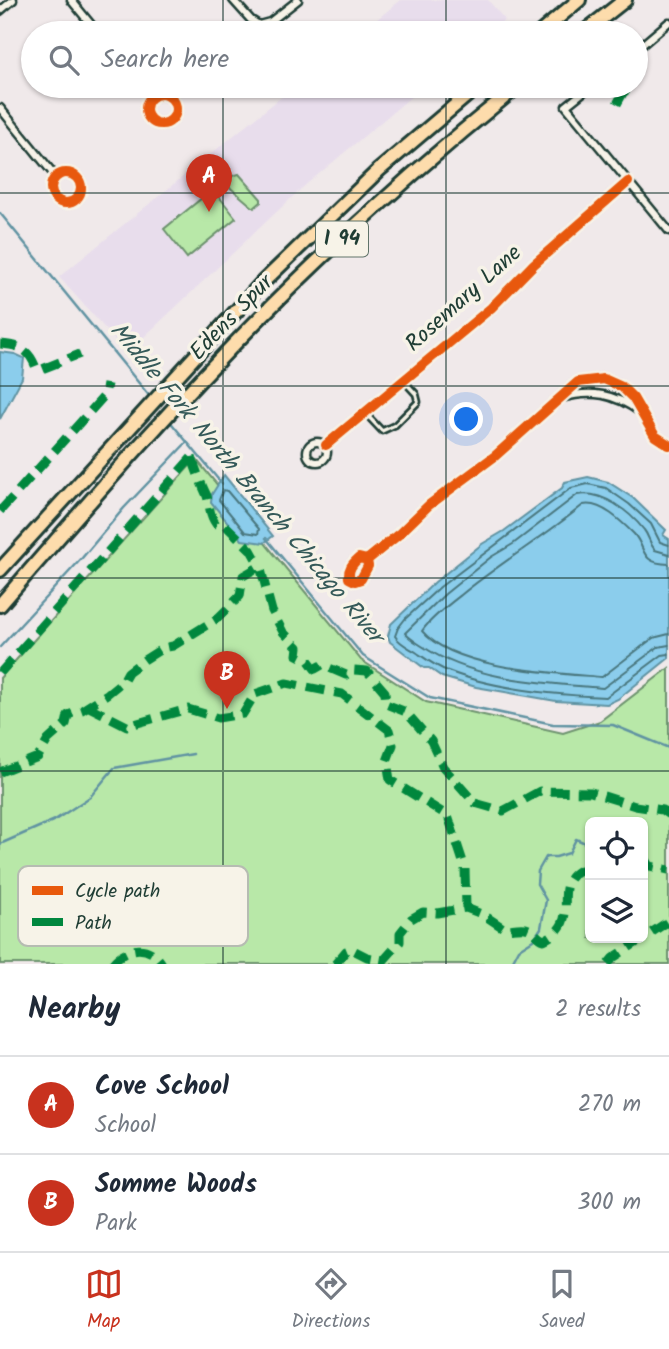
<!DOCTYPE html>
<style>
body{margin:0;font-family:Kalam,sans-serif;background:#f2f2f3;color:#1f2937}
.controls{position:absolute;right:21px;bottom:21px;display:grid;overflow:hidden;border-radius:10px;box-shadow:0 2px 5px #0004}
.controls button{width:63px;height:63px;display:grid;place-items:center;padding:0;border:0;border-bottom:2px solid #e0e1e3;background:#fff;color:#1f2937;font:35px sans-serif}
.you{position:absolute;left:467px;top:420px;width:24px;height:24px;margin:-18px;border:5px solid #fff;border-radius:50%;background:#1a73e8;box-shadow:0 0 0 10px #1a73e833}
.badge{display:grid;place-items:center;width:46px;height:46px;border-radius:50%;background:#c8321e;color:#fff;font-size:23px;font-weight:700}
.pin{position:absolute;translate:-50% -58px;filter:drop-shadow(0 2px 4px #0008)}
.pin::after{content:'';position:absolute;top:37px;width:24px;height:21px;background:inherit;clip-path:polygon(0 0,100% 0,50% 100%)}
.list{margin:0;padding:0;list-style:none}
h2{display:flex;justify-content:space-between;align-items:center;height:91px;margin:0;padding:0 28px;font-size:30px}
h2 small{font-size:23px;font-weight:400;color:#747a83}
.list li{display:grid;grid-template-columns:46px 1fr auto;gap:21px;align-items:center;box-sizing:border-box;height:98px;padding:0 28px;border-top:2px solid #e0e1e3}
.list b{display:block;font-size:26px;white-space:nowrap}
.list p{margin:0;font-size:23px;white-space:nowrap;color:#747a83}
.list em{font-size:23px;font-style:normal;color:#747a83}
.icon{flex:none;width:38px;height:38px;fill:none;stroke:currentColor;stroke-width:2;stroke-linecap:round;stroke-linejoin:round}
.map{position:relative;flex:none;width:669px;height:964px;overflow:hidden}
.search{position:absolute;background:#fff;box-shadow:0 2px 5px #0004;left:21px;right:21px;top:21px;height:77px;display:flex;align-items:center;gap:18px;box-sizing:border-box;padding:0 24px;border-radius:38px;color:#747a83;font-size:26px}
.sheet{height:287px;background:#fff}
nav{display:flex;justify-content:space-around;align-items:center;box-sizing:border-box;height:98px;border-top:2px solid #e0e1e3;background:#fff;font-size:19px;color:#747a83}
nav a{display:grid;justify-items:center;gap:4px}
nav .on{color:#c8321e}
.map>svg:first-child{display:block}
.built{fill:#e8ddec}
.green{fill:#b8e8a8;stroke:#6c926e;stroke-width:2;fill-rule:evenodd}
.water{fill:#8bcdec;stroke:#6093a2;stroke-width:2}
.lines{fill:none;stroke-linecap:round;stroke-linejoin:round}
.shore{stroke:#4a777e;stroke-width:2}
.stream{stroke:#6093a2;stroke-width:2.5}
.service-casing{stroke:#1f3d34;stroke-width:9}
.minor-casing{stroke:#1f3d34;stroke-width:11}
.motorway-casing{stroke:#1f3d34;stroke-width:18}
.service{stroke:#f7f3e8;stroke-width:3.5}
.minor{stroke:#f7f3e8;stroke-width:6}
.motorway{stroke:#fddcac;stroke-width:12}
.quiet{stroke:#00873e;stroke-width:9;stroke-dasharray:18 9;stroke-linecap:butt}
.cycleway-casing{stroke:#f7f3e8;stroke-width:15}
.cycleway{stroke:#e8590c;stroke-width:10}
.grid{fill:none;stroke:#1f3d34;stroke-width:2;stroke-opacity:0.55}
.labels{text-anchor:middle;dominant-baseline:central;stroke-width:7;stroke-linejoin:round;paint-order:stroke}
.shield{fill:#f7f3e8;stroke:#60746a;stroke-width:2}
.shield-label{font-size:21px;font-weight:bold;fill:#1f3d34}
.street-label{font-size:23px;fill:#1f3d34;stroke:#f7f3e8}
.water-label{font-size:24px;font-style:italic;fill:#355a59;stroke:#f7f3e8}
.key{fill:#f7f3e8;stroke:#b6bcb2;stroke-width:2}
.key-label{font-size:19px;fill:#1f3d34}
</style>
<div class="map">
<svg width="669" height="964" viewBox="0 0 669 964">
<rect width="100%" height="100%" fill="#f0e9ea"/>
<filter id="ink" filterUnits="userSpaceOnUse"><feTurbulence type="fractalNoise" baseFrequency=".0143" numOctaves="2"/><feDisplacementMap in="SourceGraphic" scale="14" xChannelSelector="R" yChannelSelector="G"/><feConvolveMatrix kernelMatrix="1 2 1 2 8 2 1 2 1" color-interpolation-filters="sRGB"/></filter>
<g filter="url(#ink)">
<path class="built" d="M 401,0 L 488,0 L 505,20 L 489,33 L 360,33 Z
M 295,86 L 424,86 L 302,188 L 127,353 L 59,277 Z"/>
<path class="green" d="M 239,174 L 261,199 L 261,202 L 254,208 L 226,184 L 232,176 Z
M 213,189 L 236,218 L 187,258 L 164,229 Z
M 196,459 L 361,660 L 426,702 L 563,733 L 600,721 L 669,668 L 669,964 L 0,964 L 0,678 ZM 590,822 L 643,822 L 643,938 L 590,938 Z"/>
<path class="water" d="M 0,352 L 15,354 L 24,358 L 22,378 L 0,419 Z
M 224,475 L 273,536 L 264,543 L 242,540 L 211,502 L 212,494 Z
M 588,477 L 608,482 L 633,498 L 666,530 L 663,535 L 669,539 L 669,658 L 618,699 L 607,704 L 556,701 L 476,687 L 442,677 L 429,668 L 424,668 L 390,642 L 388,636 L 391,624 L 435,582 L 482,544 L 504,531 L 562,488 L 565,482 Z"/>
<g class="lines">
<path class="shore" d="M 223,490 L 227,491 L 259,529 L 258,534 L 245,532 L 219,500 Z
M 669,545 L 660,542 L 651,524 L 629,504 L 606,488 L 588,484 L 571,488 L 440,587 L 405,619 L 398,628 L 395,636 C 400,644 408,647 416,652 C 426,659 436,667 448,671 C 493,689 558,695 606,697 L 662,655 L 669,654
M 669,554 L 655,550 C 649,543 649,536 644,530 C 629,511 602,490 577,495 L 513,544 L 491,557 L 445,594 L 405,633 C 410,639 416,642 422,646 C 474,681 543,683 603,688 L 658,647 L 669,645
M 669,564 C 639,563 647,549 634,534 C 622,522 601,501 583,505 C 544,537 500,563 461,595 C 448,605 431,618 422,631 C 454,669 554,673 602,677 L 653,638 L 669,634"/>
<path class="stream" d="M 0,213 L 151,398
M 168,419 L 222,484
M 266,538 L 363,656 L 430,698 L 553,724 L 613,725 L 669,748
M 0,647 L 82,558 L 124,508 L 187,442
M 0,844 L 55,820 L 90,797 L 114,768 L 193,754
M 511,964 L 519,949 L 533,940 L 541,928 L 546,900 L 537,884 L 538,871 L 546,857 L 556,857 L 569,853 L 576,839 L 590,845"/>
<g class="service-casing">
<path id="service" d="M 365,413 L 382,431 L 395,425 L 418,402 L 416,394 L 404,381"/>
</g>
<g class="minor-casing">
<path id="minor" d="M 71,0 L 98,33
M 233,0 L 251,20 L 259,25 L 270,22 L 298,0
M 0,11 L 13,0
M 636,50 L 669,22
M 142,86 L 151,97
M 591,86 L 566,106 L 669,231
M146 109a15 15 0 1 1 30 0a15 15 0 1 1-30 0Z
M 0,108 L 56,177
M51 188a15 15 0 1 1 30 0a15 15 0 1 1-30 0Z
M 562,398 C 591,389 615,394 640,412
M307 452a10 10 0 1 1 20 0a10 10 0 1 1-20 0Z
M 326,445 L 491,308 L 534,264 L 628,182
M 367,560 L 368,566 L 361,579 L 355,581 L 349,578 C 348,569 352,564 359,558 L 367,560 L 399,534 L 429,505 L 495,456 L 578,382 L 604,379 L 622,387 L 633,398 L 655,436 L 669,445"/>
</g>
<g class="motorway-casing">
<path id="motorway" d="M 540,33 L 579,0
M 583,33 L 625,0
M 0,570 L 261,284 L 379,170 L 478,86
M 0,605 C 95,495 191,384 295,283 C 366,214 441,148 518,86"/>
</g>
<use href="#service" class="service"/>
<use href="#minor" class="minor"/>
<use href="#motorway" class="motorway"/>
<path class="quiet" d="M 617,104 L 623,93 L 632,86
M 0,344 C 19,345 29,349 36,368 L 42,369 L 80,354
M 192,457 C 196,471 201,483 207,496 C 210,506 209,515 216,524 L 225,525 L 251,550 L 260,566
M 0,511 L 105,395 L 107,384
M 0,673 L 192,457
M 87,706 L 127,726 L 188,709 L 218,718 L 243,714 L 255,694 L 286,683 L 342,694 L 389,730 L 393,745 L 387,761 L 390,780 L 448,816 L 465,868 L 466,908
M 0,772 L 38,757 L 48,740 L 66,724 L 68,715 L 82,710 L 107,694 L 123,681 L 128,672 L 144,660 L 163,648 L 173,646 L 218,618 L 240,596 L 243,576 L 260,566 L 272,611 L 283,632 L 298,647 L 297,655 L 309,661 L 315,669 L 322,665 L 346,675 L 353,670 L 367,671 L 385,692 L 386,704 L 406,712 L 431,741 L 443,767 L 475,803 L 503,811 L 540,791 L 591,792 L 635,806 L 662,810 L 669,815
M 643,855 L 650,866 L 669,870
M 112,964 C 126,946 150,943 162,964
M 335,964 L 346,951 L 351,949 L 367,957 L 384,960 L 400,942 L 400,933 L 411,919 L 423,912 L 437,913 L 466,908 L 484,915 L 505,929 C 512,929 523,926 529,929 C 536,932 537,938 544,940 C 585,920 548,888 580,870 L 590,873
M 608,964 L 613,958 L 669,921"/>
<g class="cycleway-casing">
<path id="cycleway" d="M146 109a15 15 0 1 1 30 0a15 15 0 1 1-30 0Z
M51 188a15 15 0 1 1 30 0a15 15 0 1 1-30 0Z
M 326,445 L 491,308 L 534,264 L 628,182
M 367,560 L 368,566 L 361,579 L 355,581 L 349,578 C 348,569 352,564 359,558 L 367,560 L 399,534 L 429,505 L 495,456 L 578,382 L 604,379 L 622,387 L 633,398 L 655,436 L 669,445"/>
</g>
<use href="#cycleway" class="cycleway"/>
</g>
</g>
<path class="grid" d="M 223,0 L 223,33M 446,0 L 446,33M 223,86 L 223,964M 446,86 L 446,964M 0,193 L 669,193M 0,386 L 669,386M 0,578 L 669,578M 0,771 L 669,771"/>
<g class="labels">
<rect class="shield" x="316" y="221.5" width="52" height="35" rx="5"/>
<g class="shield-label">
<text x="342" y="239">I 94</text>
</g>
<g class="street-label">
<text transform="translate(464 299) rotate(-42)">Rosemary Lane</text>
<text transform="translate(232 318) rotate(-46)">Edens Spur</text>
</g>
<g class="water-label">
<text transform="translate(246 483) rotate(50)">Middle Fork North Branch Chicago River</text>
</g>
</g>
<rect x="18" y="866" width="230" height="80" rx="10" class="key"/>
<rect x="32" y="886" width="31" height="9" fill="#e8590c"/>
<rect x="32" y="918" width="31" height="8" fill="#00873e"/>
<g class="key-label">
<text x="75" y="897">Cycle path</text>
<text x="75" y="929">Path</text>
</g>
</svg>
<div class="controls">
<button><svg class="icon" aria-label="locate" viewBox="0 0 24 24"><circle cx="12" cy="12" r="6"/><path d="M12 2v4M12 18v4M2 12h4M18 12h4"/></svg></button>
<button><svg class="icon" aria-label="layers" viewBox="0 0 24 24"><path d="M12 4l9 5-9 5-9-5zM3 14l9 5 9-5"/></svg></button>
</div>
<div class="you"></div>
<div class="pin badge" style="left:209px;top:212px">A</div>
<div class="pin badge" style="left:227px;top:709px">B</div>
<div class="search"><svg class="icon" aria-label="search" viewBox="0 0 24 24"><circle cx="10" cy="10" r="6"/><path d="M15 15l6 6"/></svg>Search here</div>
</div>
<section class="sheet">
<h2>Nearby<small>2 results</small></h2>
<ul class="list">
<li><span class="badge">A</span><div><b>Cove School</b><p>School</p></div><em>270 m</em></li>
<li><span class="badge">B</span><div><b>Somme Woods</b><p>Park</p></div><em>300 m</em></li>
</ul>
</section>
<nav>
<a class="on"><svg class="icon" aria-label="map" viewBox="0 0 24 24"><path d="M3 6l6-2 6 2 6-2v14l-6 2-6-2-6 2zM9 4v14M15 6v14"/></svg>Map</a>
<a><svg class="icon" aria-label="directions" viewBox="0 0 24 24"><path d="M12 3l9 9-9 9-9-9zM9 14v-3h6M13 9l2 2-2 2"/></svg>Directions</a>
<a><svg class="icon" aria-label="saved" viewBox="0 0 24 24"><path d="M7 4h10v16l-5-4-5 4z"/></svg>Saved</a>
</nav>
